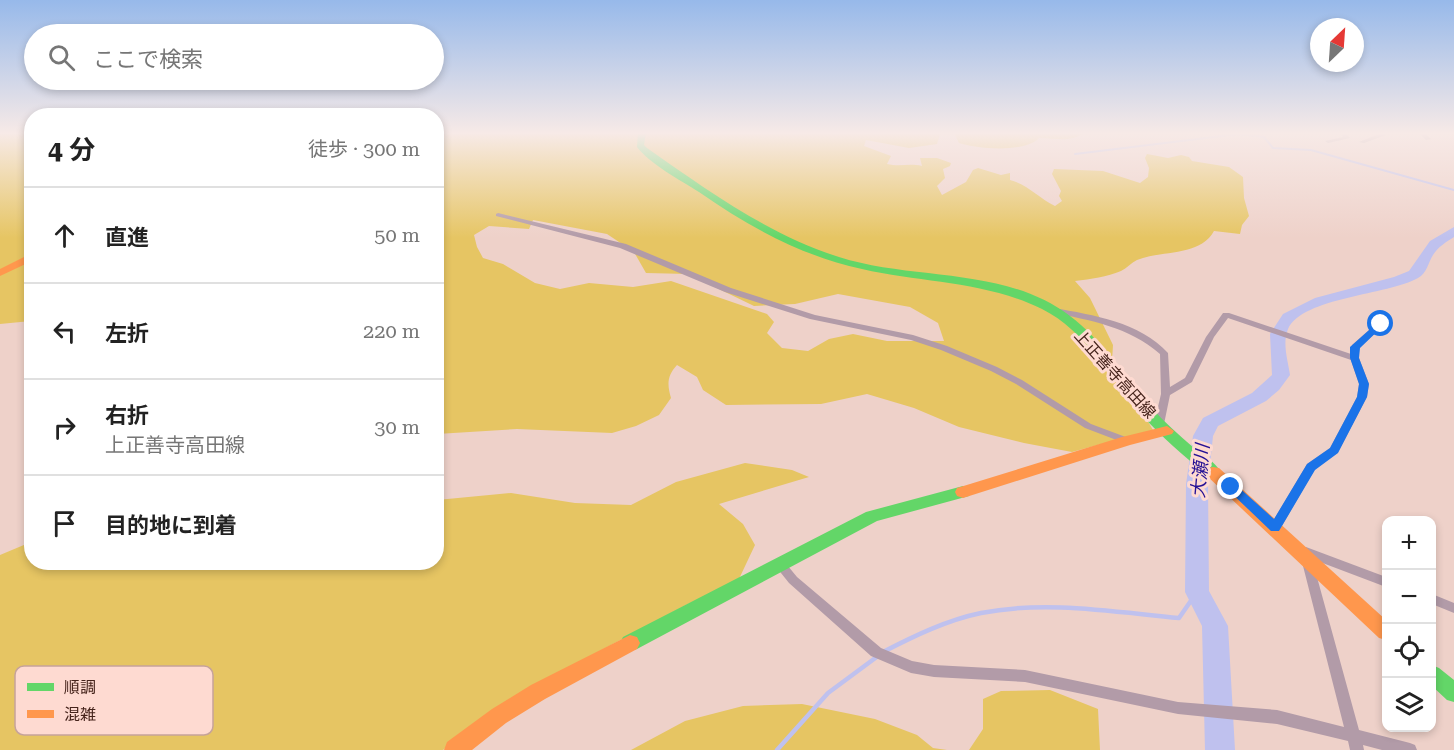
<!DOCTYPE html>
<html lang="ja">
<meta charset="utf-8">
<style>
body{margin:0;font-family:"Roboto Serif","Noto Sans JP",serif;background:#f6f6f6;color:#222}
.controls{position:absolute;right:18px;bottom:18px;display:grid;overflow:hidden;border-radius:12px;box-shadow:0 3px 9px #0003}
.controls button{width:54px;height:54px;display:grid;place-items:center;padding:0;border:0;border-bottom:2px solid #e0e0e0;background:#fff;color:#222;font:30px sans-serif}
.compass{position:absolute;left:1310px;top:18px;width:54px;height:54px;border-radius:50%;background:#fff;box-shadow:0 3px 9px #0003;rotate:25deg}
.stop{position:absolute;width:18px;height:18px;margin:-14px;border:4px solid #1a73e8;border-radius:50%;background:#fff}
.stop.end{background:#1a73e8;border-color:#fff;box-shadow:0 2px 6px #0008}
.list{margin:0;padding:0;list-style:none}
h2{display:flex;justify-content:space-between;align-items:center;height:78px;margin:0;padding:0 24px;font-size:26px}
h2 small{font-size:20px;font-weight:400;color:#767676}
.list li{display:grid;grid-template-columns:39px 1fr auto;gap:18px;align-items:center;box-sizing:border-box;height:96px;padding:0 24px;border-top:2px solid #e0e0e0}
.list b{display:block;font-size:22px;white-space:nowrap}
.list p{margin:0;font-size:20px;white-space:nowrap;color:#767676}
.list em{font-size:20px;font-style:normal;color:#767676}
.icon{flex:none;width:33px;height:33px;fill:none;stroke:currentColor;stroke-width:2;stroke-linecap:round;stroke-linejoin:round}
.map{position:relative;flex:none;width:1454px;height:750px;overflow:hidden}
.search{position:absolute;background:#fff;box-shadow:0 3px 9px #0003;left:24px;top:24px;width:420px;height:66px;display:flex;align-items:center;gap:15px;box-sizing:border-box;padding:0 21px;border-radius:33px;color:#767676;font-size:22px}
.panel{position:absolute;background:#fff;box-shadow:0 3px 9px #0003;left:24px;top:108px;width:420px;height:462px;border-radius:24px}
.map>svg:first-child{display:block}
.green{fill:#e6c563;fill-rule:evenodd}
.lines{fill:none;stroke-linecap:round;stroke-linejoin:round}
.stream-far1{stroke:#bfc1ee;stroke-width:2}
.stream{stroke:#bfc1ee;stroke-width:4.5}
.river{fill:#bfc1ee;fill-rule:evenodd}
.street{fill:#b29ba8;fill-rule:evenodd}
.fast{fill:#63d668;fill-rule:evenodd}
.slow{fill:#ff974d;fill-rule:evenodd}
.route{fill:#1a73e8}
.labels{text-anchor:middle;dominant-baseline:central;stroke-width:6;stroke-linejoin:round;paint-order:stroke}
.street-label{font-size:16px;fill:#45231b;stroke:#fedad1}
.water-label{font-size:18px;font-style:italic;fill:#251195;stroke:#fedad1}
.key{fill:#fedad1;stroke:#c6a39a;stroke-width:1.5}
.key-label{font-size:16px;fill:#45231b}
</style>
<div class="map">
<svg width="1454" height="750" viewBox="0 0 1454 750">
<rect width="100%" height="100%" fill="#eed1c9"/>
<path class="green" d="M 0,133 L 31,133 L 31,321 L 0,324 Z
M 437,133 L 943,133 L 940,134 L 937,144 L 909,148 L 866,140 L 864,146 L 891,156 L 887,164 C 900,167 909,163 922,166 L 920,158 L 937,158 L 951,163 L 950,166 L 943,169 L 945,178 L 937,186 L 942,195 L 966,182 L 973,170 L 978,168 L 1001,175 L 1010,173 L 1010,180 C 1027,184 1039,198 1055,206 L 1062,201 L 1059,196 L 1061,191 L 1052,174 L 1054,169 L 1103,171 L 1140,183 L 1148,177 L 1149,168 L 1145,158 L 1147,154 L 1168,158 L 1181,155 L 1189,157 L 1192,161 L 1229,167 L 1243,177 L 1244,198 L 1249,216 L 1242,225 L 1240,234 L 1214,231 C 1200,257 1161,250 1137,260 C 1131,263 1127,268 1121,271 C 1107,277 1091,279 1075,281 L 1090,298 L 1113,345 L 1112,361 L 1153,430 L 1072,452 L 1024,443 L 959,427 L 914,408 L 867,394 L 821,404 L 726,405 L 703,390 L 697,377 L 677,365 C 667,376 667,384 671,398 L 659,415 L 636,426 L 612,433 L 517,429 L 437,434 ZM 533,220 L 607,234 L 634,252 L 646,273 L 688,274 L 754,306 L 795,304 L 838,294 L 910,307 L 938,323 L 944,341 L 887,341 L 853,334 L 829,339 L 808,351 L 782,348 L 767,333 L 774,322 L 767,314 L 671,281 L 633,287 L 589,283 L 560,289 L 535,283 L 503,264 L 483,258 L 477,247 L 474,235 L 489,226 L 529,229 Z
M 954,133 L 1084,133 C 1068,143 1057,138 1039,138 C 1025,153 978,149 959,143 Z
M 745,463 L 792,470 L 809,477 L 719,504 L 743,524 L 755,545 L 738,581 L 686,605 L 564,670 L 462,734 L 443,750 L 0,750 L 0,555 L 31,542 L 32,562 L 436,562 L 437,500 L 511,493 L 575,503 L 631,505 L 676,482 Z
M 1050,690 L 1098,709 L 1100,750 L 969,750 L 983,729 L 983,699 L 1001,691 Z
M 802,704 L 875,719 L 917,735 L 933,748 L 947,750 L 631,750 L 685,721 L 743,706 Z"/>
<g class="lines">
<path class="stream-far1" d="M 1075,154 L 1238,134 L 1264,137 L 1273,148 L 1311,150 L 1454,190"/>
<path class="stream" d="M 883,652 C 914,636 947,620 981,613 C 1046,600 1114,612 1179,618 L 1197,592
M 777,750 L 828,693 L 878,656"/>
<path class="river" d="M 1454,227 L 1454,237 C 1446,242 1438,247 1433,255 C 1428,263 1427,273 1418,278 C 1388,295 1303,297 1288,329 C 1282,343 1288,361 1290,375 L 1279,390 L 1266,401 L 1218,426 L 1213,436 L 1208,484 L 1209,591 L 1228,626 L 1235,750 L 1205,750 L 1202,626 L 1185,592 L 1186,484 L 1193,436 L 1203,418 L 1252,393 L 1272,375 L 1270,334 L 1283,314 L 1315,298 L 1394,277 L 1409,271 L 1430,241 Z"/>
<path class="street" d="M 1340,133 L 1346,133 L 1350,138 L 1328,143 L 1325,141 L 1343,137 Z
M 1378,133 L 1384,133 L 1386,135 L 1364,143 L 1359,142 L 1379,134 Z
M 1419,133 L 1425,133 L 1431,139 L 1426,140 Z
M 498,213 L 626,244 L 731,288 L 815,315 L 913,335 L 947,346 L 997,367 L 1022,380 L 1091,424 L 1131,439 L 1132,441 L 1131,443 L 1127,444 L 1085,428 L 1016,384 L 991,371 L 941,350 L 911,340 L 810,319 L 725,292 L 620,248 L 496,216 L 496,214 Z
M 1051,308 L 1054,308 C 1093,315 1140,322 1168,353 L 1170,387 L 1185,378 L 1206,337 L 1223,313 L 1229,313 L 1351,354 L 1352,345 L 1378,322 L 1384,322 L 1385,324 L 1359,348 L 1359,358 L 1369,384 L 1367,397 L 1338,452 L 1315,469 L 1279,531 L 1275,532 L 1271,531 L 1269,528 L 1307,464 L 1330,448 L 1357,397 L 1359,384 L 1351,360 L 1228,318 L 1214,337 L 1192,382 L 1170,395 L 1164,424 L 1159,427 L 1154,424 L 1161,394 L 1160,354 C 1128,326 1091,321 1051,312 L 1050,310 Z
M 1306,547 L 1386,577 L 1386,587 L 1312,559 L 1359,730 L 1410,743 L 1415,745 L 1417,750 L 1382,750 L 1363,745 L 1364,750 L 1350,750 L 1348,741 L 1277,724 L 1178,714 L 1025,682 L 934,677 L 911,673 L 871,656 L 789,583 L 773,563 L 775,560 L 779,558 L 783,560 L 797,577 L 881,648 L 912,661 L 934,665 L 1025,670 L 1178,702 L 1277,710 L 1344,727 L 1302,562 L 1304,559 L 1308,557 L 1302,555 L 1300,552 L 1302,549 Z
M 1432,594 L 1454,603 L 1454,613 L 1432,604 Z"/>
<path class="fast" d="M 638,133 L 646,133 L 644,145 L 647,148 C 707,190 769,235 839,257 C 914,281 1004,266 1070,316 C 1103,341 1124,377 1151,407 C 1164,422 1179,435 1194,448 C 1203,455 1215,462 1221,472 L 1219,476 L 1207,476 C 1185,456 1161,437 1141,414 C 1111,378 1086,331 1042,309 C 985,281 923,283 862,269 C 802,256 749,227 699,192 C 680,180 650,164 637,147 Z
M 963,486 L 969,488 L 971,492 L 969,496 L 877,521 L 637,649 L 630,651 L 623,649 L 620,643 L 623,637 L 866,512 Z
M 1432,665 L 1439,668 L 1454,680 L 1454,702 L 1447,700 L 1432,686 Z"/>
<path class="slow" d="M 32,253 L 32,261 L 0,276 L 0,269 Z
M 1167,426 L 1174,431 L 1172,434 L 1130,445 L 963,498 L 957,496 L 955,492 L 957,488 L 1122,437 Z
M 1213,467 L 1219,468 L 1386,620 L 1386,640 L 1379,638 L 1207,476 L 1205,472 L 1207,468 Z
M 630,635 L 637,637 L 640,643 L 637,649 L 545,699 L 506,723 L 472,750 L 444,750 L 447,742 L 492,709 L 531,685 Z"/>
</g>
<linearGradient id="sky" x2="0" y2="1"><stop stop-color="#97b9ea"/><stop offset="0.56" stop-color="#f7eae7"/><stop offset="1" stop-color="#f7eae7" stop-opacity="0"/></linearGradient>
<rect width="1454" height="238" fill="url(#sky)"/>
<path class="route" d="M 1377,323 L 1385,324 L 1360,348 L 1359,358 L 1369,384 L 1367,397 L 1338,453 L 1315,470 L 1279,531 L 1271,531 L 1225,487 L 1227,484 L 1235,484 L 1274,519 L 1307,464 L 1330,448 L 1357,397 L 1359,384 L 1350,358 L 1350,347 Z"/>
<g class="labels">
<g class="street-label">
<text transform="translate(1115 374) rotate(48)">上正善寺高田線</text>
</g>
<g class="water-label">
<text transform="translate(1200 471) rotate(-85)">大瀬川</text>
</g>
</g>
<rect x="15" y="666" width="198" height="69" rx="9" class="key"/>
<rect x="27" y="683" width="27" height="8" fill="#63d668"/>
<rect x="27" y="710" width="27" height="8" fill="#ff974d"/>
<g class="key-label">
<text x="64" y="693">順調</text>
<text x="64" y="720">混雑</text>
</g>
</svg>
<div class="controls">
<button>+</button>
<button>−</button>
<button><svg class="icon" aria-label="locate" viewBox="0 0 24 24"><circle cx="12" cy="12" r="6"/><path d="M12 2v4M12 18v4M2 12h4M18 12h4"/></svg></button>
<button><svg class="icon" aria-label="layers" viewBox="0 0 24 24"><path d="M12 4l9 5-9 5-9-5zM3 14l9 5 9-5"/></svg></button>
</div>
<svg class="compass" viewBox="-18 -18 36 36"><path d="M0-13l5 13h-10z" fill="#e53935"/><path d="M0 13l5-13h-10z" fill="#767676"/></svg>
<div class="stop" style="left:1381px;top:324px"></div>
<div class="stop end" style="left:1231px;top:487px"></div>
<div class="search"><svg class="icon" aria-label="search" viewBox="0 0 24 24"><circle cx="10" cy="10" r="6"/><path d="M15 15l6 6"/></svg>ここで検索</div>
<section class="panel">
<h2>4 分<small>徒歩 · 300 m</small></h2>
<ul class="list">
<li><svg class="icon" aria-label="ahead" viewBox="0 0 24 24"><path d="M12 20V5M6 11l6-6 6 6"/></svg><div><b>直進</b></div><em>50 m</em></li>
<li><svg class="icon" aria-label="left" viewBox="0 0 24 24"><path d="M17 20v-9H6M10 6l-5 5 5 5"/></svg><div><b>左折</b></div><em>220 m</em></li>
<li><svg class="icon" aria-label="right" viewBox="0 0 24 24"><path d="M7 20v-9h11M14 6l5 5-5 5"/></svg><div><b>右折</b><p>上正善寺高田線</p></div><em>30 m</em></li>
<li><svg class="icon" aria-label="arrive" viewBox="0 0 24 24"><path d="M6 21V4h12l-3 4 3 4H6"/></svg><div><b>目的地に到着</b></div></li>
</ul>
</section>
</div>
